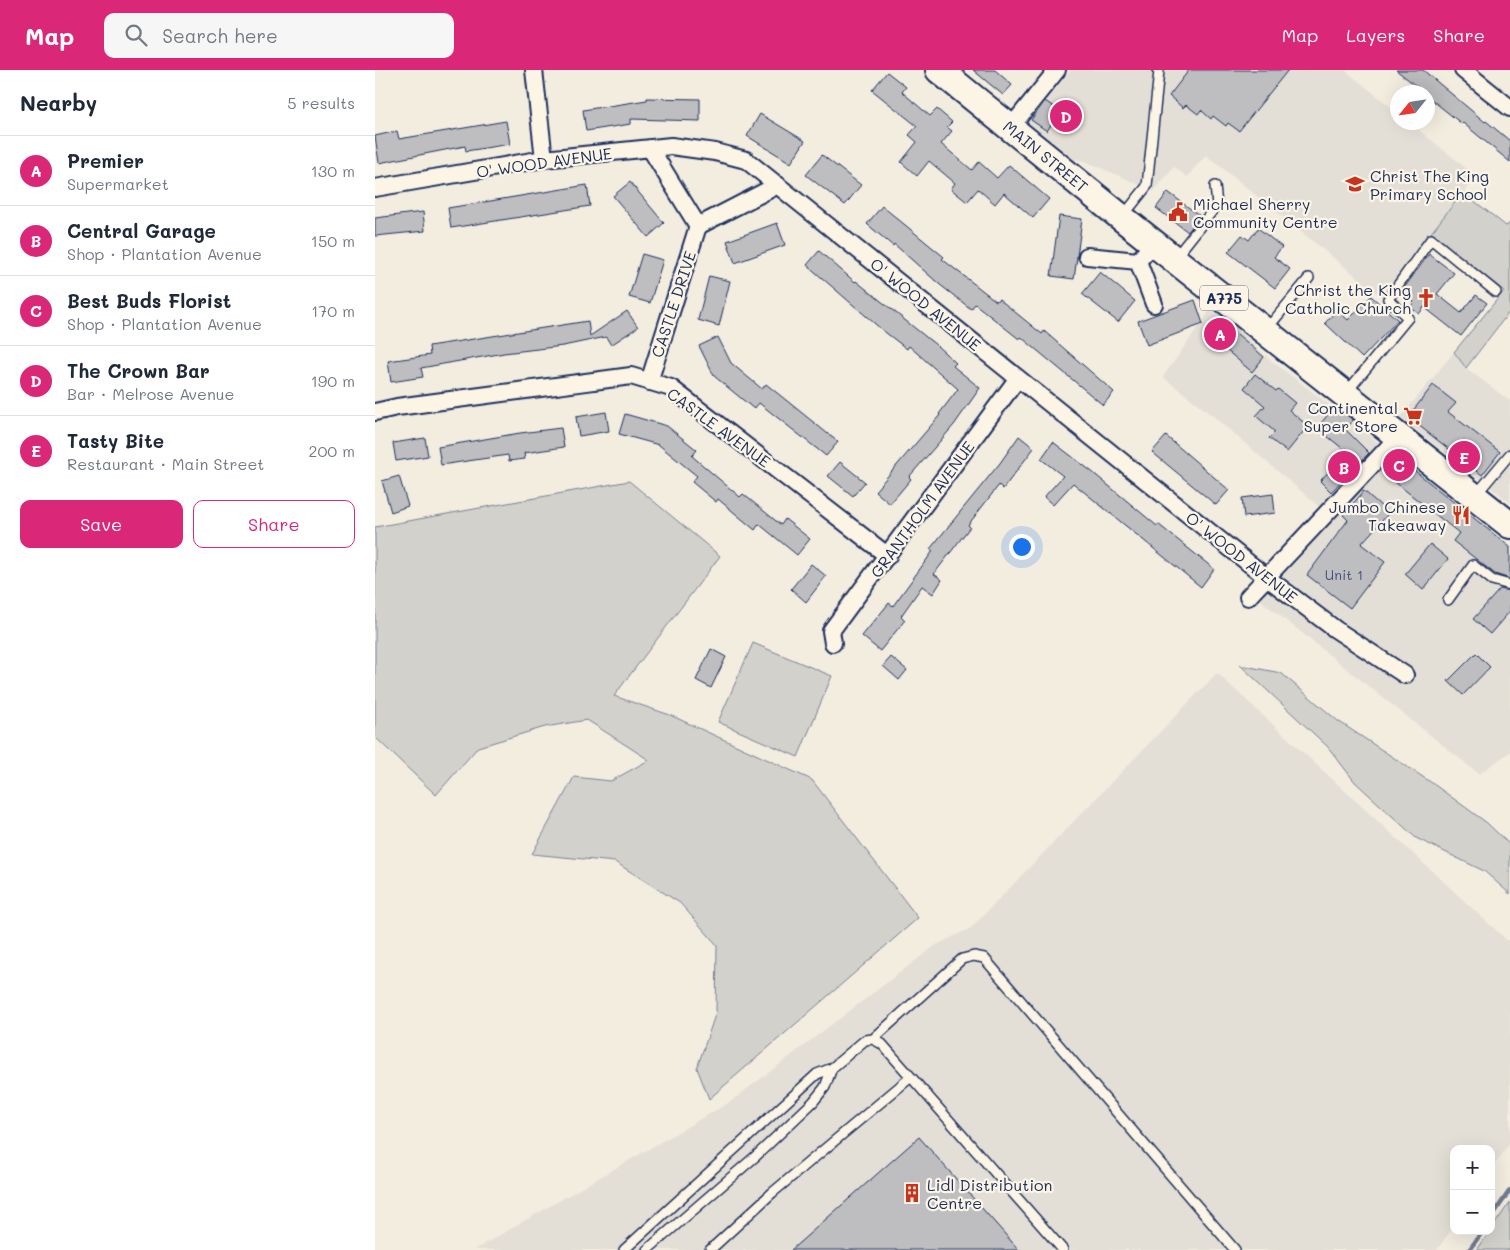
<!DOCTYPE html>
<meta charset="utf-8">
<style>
body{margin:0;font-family:Mali,sans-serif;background:#f6f6f7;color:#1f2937}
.controls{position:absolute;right:15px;bottom:15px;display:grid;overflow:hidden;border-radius:10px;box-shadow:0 5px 20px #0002}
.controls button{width:45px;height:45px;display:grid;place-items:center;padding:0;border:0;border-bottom:1px solid #e0e1e3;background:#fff;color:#1f2937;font:25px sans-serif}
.compass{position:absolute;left:1015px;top:15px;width:45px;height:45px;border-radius:50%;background:#fff;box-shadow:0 5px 20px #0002;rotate:240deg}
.you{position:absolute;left:646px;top:476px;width:18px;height:18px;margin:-12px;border:4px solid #fff;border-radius:50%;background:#1a73e8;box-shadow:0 0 0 8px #1a73e833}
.badge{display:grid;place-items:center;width:32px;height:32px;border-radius:50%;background:#db2777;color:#fff;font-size:16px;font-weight:700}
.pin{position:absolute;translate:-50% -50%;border:2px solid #fff;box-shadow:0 1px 5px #0006}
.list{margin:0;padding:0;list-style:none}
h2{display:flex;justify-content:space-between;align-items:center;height:65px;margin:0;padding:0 20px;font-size:21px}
h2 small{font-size:16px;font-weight:400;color:#747a83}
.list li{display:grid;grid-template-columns:32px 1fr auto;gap:15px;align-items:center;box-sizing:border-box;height:70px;padding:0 20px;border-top:1px solid #e0e1e3}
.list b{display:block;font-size:19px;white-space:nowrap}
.list p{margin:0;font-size:16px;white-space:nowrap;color:#747a83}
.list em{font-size:16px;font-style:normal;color:#747a83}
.actions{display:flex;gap:10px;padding:15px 20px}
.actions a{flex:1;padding:11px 0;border:1px solid #db2777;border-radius:10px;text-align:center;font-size:18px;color:#db2777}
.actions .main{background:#db2777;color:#fff}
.icon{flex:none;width:28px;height:28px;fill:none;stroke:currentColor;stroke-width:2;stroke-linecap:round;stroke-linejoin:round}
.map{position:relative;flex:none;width:1135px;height:1180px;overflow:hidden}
header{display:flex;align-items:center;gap:30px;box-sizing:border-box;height:70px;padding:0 25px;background:#db2777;color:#fff}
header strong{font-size:24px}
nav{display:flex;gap:28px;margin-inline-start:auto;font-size:18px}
.search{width:350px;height:45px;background:#f6f6f7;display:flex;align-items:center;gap:12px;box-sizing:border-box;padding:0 18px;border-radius:10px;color:#747a83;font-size:19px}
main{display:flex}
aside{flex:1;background:#fff}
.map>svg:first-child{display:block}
.built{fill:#e3dfd6}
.green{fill:#d3d1cc;stroke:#778095}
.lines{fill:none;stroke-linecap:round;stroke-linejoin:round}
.stream{stroke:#707a91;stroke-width:4.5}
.building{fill:#bebec0;stroke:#1b2f5e}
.service-casing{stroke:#1b2f5e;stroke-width:12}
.minor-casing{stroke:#1b2f5e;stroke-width:20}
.primary-casing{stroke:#1b2f5e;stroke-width:30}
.service{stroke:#fcf5e5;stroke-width:9}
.minor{stroke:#fcf5e5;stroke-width:16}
.primary{stroke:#fcf5e5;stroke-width:26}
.labels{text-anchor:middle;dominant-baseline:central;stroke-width:4.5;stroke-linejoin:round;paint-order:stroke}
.number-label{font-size:14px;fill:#445376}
.shield{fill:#fcf5e5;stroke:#5e6a86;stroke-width:1}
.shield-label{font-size:15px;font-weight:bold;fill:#1b2f5e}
.street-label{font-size:16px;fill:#1b2f5e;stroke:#fcf5e5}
.poi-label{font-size:16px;fill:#1b2f5e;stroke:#fcf5e5;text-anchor:start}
</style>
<header>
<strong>Map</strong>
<div class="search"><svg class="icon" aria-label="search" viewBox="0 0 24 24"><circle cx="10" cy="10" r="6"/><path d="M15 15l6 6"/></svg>Search here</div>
<nav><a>Map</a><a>Layers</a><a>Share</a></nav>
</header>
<main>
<aside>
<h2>Nearby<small>5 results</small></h2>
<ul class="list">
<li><span class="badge">A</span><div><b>Premier</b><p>Supermarket</p></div><em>130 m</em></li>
<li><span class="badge">B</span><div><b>Central Garage</b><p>Shop · Plantation Avenue</p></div><em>150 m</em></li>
<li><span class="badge">C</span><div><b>Best Buds Florist</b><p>Shop · Plantation Avenue</p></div><em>170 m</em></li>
<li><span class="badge">D</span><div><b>The Crown Bar</b><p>Bar · Melrose Avenue</p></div><em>190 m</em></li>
<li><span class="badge">E</span><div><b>Tasty Bite</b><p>Restaurant · Main Street</p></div><em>200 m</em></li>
</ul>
<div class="actions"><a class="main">Save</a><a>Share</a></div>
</aside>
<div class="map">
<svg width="1135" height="1180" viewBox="0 0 1135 1180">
<rect width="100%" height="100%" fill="#f3ede0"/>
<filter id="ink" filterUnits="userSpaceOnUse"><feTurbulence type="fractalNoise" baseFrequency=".02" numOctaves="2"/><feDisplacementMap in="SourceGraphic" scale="10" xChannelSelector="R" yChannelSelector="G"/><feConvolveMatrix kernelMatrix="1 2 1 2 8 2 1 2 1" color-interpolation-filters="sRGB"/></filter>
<g filter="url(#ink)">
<path class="built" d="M 696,0 L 970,0 L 1022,42 L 1022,52 L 1035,53 L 1101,106 L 1007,227 L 831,85 L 812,107 L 799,97 L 779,121 L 710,91 L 699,89 L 653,53 Z
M 838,236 L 893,288 L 1017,383 L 1135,479 L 1135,682 L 1104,704 L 870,518 L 947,439 L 838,346 L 788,307 Z
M 1079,282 L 1091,298 L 1135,331 L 1135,432 L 1025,348 Z
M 842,603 L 1135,873 L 1135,1073 L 1116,1100 L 1116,1079 L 1079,1079 L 1079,1156 L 1062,1180 L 99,1180 L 355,1032 L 561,875 L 596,858 Z"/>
<path class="green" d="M 1088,122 L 1131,156 L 1135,153 L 1135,241 L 1091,298 L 1079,282 L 1129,221 L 1056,163 Z
M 254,411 L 345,486 L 239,626 L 295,645 L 437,710 L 543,848 L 334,1029 L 322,998 L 341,942 L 342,875 L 305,833 L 240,792 L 157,784 L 199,707 L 236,711 L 274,690 L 212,650 L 170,657 L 103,677 L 61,725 L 0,667 L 0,457 Z
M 378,573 L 457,606 L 423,687 L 343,652 Z
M 865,595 L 906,603 L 963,651 L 1057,713 L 1112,753 L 1135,775 L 1135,824 L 1109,801 L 1041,768 L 980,712 L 953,677 Z
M 1135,1132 L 1135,1180 L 1102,1180 Z"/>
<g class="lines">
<path class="stream" d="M 1116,1148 L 1135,1120
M 1094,1180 L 1108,1161"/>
</g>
<path class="building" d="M 598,0 L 620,0 L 637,15 L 628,25 Z
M 814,0 L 913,0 L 864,61 L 853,53 L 851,56 L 838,46 L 836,49 L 826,40 L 823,44 L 811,35 L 808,38 L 794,26 Z
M 1021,0 L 1048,0 L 1110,52 L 1111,51 L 1135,71 L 1135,92 L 1088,53 L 1087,54 L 1052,26 L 1052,22 L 1049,22 Z
M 512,2 L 531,17 L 527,22 L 555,46 L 562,39 L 577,52 L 572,57 L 577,61 L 566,74 L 597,100 L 604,92 L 622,108 L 634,95 L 674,129 L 658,148 L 629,123 L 620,134 L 603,119 L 592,132 L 576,119 L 580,113 L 554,91 L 542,106 L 526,92 L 542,72 L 534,65 L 542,56 L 497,20 Z
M 272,28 L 325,29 L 325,51 L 256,49 L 256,54 L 211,61 L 208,40 L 272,30 Z
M 670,31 L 685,41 L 672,61 L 656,50 Z
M 385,44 L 430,71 L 416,93 L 372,66 Z
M 131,51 L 135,74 L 91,81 L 90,76 L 4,93 L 0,66 L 22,61 L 24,69 Z
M 447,85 L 486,115 L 470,135 L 431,105 Z
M 255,112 L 289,153 L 273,167 L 238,126 Z
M 212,115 L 215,136 L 76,158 L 73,138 Z
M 793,122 L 825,146 L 813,162 L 781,138 Z
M 507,136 L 569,187 L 567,189 L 621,231 L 624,229 L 667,264 L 669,261 L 739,322 L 728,335 L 646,267 L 644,269 L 600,234 L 596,239 L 564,214 L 519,174 L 518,176 L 492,154 Z
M 48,142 L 50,161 L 0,166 L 0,148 Z
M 684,146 L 707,149 L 699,209 L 676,206 Z
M 402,153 L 410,175 L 360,193 L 352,171 Z
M 883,158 L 907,177 L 899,187 L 915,199 L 900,218 L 853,182 L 867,165 L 874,170 Z
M 444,181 L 480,212 L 481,211 L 561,275 L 581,293 L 578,296 L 605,318 L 579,355 L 534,407 L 536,409 L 515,434 L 500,421 L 565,345 L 564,344 L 583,319 L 534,276 L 532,279 L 506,259 L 432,195 Z
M 267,184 L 288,190 L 275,233 L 254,227 Z
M 1054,184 L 1079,203 L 1062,224 L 1086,243 L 1101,225 L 1112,233 L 1086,266 L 1049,237 L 1044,244 L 1035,237 L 1039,232 L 1026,222 Z
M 725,202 L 760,231 L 743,252 L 707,224 Z
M 334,206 L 355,211 L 344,256 L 323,250 Z
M 996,226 L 1023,250 L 987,288 L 950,253 L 962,240 L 973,250 Z
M 820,230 L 828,254 L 772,275 L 763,251 Z
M 252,241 L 263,257 L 236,275 L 231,267 L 188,276 L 129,283 L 46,298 L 48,307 L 16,312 L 13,291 L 55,285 L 54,276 L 213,251 L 215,266 Z
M 848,252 L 889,287 L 877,302 L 836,267 Z
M 343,267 L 356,293 L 387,319 L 391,314 L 463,372 L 451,386 L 384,333 L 379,339 L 339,306 L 324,276 Z
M 880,304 L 901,321 L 903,319 L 920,333 L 914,340 L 933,356 L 912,382 L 894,368 L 900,362 L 881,346 L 890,336 L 869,318 Z
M 1058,315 L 1081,333 L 1073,342 L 1125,382 L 1107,405 L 1033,347 Z
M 960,336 L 978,350 L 971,360 L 994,383 L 956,422 L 945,411 L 972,382 L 942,358 Z
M 231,342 L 234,361 L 204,366 L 201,347 Z
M 250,344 L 292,356 L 322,380 L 317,386 L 365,427 L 368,424 L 406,455 L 410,449 L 435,469 L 422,485 L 384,454 L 380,460 L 343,429 L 341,432 L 317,412 L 322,406 L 284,375 L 244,364 Z
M 186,358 L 189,377 L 149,383 L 150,389 L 134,391 L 133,385 L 66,395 L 63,377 L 145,363 Z
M 644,366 L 659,378 L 628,419 L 624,415 L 593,455 L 595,457 L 559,504 L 567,510 L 558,524 L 547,516 L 526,546 L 530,550 L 505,581 L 487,566 L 514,533 L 518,536 L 558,481 L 555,479 L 625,393 Z
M 791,366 L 854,420 L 841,435 L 777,382 Z
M 50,368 L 53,386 L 21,391 L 18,373 Z
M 678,372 L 716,401 L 782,456 L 783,454 L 839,499 L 826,517 L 698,413 L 678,435 L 669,427 L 688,406 L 666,389 Z
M 1020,385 L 1135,477 L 1135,509 L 1120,504 L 1078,471 L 1084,463 L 1006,401 Z
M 465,392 L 490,412 L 478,426 L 453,406 Z
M 24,406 L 33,436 L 16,442 L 7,411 Z
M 989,421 L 1014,443 L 986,474 L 1010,492 L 975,538 L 932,505 L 973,450 L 968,445 Z
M 898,424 L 900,443 L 869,447 L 867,428 Z
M 1055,474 L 1073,489 L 1048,520 L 1030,504 Z
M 436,494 L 451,506 L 431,532 L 416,519 Z
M 1125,519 L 1135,521 L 1135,541 L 1115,564 L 1098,549 Z
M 336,579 L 351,587 L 336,618 L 321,610 Z
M 1101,583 L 1115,597 L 1088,625 L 1073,611 Z
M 516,587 L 532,600 L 524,610 L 508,596 Z
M 544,1067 L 644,1180 L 416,1180 Z"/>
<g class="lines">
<g class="service-casing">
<path id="service" d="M 749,145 L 772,116 L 784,1 L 782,0
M 800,188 L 842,135 L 840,116
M 891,260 L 934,208
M 971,323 L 1033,248 L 1013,229 L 1056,169 L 1121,222
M 1100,426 L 1135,384
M 1073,530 L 1098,495 L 1117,510 L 1135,515
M 498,969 L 587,889 L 599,886 L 609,888 L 860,1180
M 249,1180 L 442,1004 L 457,998 L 490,970 L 498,969 L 507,974 L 688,1180
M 272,1180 L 382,1085 L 438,1032 L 450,1017 L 457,998
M 335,1180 L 397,1123 L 536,1007"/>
</g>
<g class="minor-casing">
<path id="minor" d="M 159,0 L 169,89
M 1088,0 L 1135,38
M 636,57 L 682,0
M 0,118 L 169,89 L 296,76 L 340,82 L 371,90 L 891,507 L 960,559 L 1030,605
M 323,156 L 403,115
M 779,173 L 763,191 L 779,234
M 712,186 L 763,191
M 274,312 L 323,156 L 275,78
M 0,342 L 22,337 L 256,306 L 296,318 L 513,486
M 873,527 L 1024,366
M 458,573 L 456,561 L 643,308"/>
</g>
<g class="primary-casing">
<path id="primary" d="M 564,0 L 747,148 L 1135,455"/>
</g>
<use href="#service" class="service"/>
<use href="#minor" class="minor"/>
<use href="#primary" class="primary"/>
</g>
</g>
<defs>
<g id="school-bare" transform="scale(1.5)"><path d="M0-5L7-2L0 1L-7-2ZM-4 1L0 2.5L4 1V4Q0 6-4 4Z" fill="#c8321e" stroke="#fcf5e5" stroke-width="2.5" paint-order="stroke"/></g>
<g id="civic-bare" transform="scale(1.5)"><path d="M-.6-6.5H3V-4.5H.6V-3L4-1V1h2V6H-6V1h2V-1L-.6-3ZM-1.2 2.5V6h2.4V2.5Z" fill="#c8321e" stroke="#fcf5e5" stroke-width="2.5" paint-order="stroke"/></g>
<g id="church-bare" transform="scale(1.5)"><path d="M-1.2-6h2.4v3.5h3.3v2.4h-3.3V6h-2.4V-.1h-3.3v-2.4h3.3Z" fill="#c8321e" stroke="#fcf5e5" stroke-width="2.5" paint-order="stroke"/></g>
<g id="supermarket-bare" transform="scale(1.5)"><path d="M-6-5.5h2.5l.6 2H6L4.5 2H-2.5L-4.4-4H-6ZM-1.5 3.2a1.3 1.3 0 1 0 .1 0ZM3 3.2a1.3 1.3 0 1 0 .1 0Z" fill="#c8321e" stroke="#fcf5e5" stroke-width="2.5" paint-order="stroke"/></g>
<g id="restaurant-bare" transform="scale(1.5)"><path d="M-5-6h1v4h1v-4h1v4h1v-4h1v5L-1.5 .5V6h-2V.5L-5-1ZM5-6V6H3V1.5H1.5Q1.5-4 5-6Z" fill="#c8321e" stroke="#fcf5e5" stroke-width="2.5" paint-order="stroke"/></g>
<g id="building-bare" transform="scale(1.5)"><path d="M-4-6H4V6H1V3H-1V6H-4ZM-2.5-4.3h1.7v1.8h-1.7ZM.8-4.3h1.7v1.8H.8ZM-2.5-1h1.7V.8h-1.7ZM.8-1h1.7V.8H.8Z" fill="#c8321e" stroke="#fcf5e5" stroke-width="2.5" paint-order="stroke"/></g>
</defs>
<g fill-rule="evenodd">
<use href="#school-bare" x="980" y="114"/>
<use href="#civic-bare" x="803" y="142"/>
<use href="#church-bare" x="1051" y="228"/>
<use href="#supermarket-bare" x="1038" y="346"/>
<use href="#restaurant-bare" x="1086" y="445"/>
<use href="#building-bare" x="537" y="1123"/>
</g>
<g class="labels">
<g class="number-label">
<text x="969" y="504">Unit 1</text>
</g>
<rect class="shield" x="825" y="215.5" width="48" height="25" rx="4"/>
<g class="shield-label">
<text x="849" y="228">A775</text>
</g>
<g class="street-label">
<text transform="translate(671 86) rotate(39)">MAIN STREET</text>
<text transform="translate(169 92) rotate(-8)">O' WOOD AVENUE</text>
<text transform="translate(298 234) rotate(-72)">CASTLE DRIVE</text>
<text transform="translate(551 234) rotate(39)">O' WOOD AVENUE</text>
<text transform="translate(344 357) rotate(36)">CASTLE AVENUE</text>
<text transform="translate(547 439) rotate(-54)">GRANTHOLM AVENUE</text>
<text transform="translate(867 487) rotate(38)">O' WOOD AVENUE</text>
</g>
<g class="poi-label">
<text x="995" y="105">Christ The King<tspan x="995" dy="18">Primary School</tspan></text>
<text x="818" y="133">Michael Sherry<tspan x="818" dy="18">Community Centre</tspan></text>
<text x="1036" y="219" text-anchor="end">Christ the King<tspan x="1036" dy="18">Catholic Church</tspan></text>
<text x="1023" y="337" text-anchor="end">Continental<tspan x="1023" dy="18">Super Store</tspan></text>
<text x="1071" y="436" text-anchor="end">Jumbo Chinese<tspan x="1071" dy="18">Takeaway</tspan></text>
<text x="552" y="1114">Lidl Distribution<tspan x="552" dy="18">Centre</tspan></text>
</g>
</g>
</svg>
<div class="controls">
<button>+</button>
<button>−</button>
</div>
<svg class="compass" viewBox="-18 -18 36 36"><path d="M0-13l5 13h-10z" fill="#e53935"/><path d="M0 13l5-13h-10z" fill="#747a83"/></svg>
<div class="you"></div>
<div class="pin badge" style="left:845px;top:264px">A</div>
<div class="pin badge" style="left:969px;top:397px">B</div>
<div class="pin badge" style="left:1024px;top:395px">C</div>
<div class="pin badge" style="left:691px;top:46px">D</div>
<div class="pin badge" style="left:1089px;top:387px">E</div>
</div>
</main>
